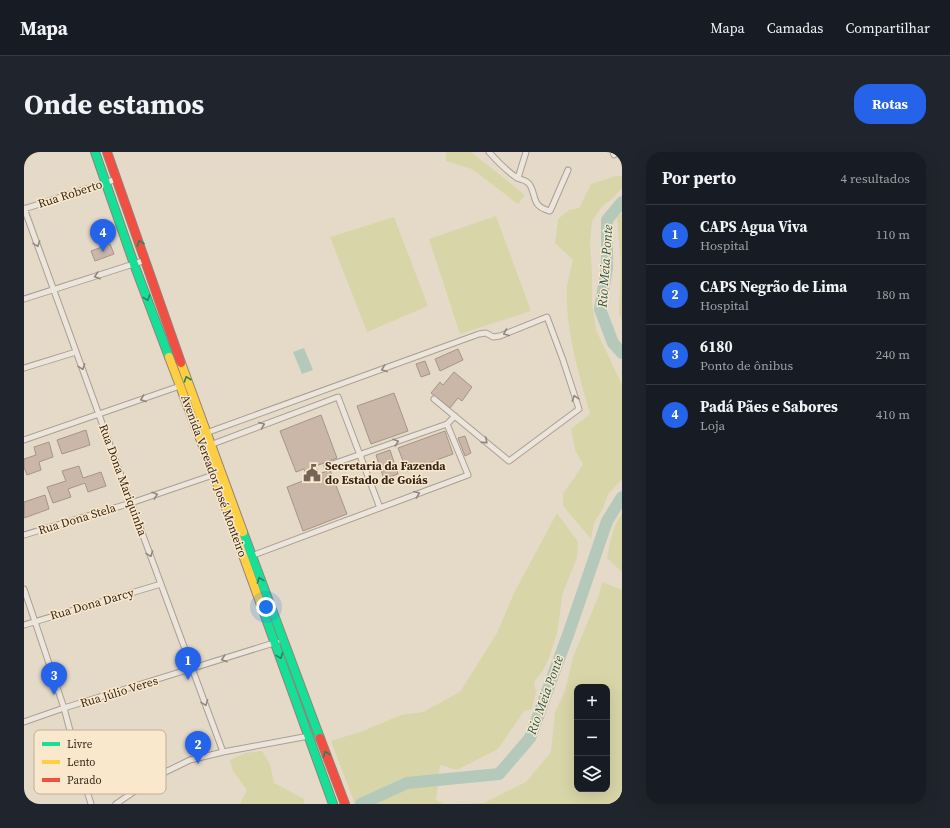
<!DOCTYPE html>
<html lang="pt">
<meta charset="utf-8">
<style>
body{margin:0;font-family:"Source Serif 4",serif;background:#20242c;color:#f1f3f6}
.controls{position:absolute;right:12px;bottom:12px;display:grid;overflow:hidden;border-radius:8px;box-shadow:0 4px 16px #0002}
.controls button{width:36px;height:36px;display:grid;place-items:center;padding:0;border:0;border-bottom:1px solid #363941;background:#171b24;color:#f1f3f6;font:20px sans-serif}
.you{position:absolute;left:242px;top:455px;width:14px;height:14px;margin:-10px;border:3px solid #fff;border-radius:50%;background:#1a73e8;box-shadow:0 0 0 6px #1a73e833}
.badge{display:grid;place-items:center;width:26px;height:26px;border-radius:50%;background:#2563eb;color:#fff;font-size:13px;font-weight:700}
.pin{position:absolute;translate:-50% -33px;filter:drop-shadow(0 1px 2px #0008)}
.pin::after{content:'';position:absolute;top:21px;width:14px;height:12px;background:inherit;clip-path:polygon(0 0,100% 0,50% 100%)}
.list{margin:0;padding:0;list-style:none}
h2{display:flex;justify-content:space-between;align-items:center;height:52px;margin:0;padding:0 16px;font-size:17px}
h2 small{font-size:13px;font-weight:400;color:#9ea1a6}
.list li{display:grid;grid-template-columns:26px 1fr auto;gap:12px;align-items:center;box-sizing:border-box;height:60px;padding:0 16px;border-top:1px solid #363941}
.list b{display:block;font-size:15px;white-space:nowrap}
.list p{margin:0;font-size:13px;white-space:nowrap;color:#9ea1a6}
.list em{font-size:13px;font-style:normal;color:#9ea1a6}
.icon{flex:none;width:22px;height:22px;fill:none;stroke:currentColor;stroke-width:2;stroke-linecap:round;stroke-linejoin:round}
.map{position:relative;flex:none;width:598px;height:652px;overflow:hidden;border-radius:16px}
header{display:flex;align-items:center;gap:24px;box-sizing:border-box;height:56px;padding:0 20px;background:#171b24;border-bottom:1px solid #363941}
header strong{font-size:19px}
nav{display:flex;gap:22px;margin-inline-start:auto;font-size:14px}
.intro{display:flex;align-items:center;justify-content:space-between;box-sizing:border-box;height:96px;padding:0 24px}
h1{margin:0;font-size:28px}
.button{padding:10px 18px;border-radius:16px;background:#2563eb;color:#fff;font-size:14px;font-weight:700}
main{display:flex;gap:24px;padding:0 24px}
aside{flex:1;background:#171b24;border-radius:16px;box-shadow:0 4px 16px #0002}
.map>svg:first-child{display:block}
.green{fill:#d8d5a8;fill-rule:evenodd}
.water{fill:#b5c9bb}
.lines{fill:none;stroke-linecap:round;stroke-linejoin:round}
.river{stroke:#b5c9bb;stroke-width:12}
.building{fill:#cab7a8;stroke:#a59588}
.street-casing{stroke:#aa9f92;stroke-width:7}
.fast-casing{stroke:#8f8478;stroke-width:10}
.slow-casing{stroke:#8f8478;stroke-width:10}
.jam-casing{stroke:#8f8478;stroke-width:10}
.street{stroke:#ece5db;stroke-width:5}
.fast{stroke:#16e098;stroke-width:8}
.slow{stroke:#ffcf43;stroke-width:8}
.jam{stroke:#f24e42;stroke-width:8}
.oneway{stroke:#278359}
.oneway2{stroke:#92867a}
.labels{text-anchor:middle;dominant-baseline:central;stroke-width:3;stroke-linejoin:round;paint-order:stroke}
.street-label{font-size:12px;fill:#38261a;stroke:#f9e8cb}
.poi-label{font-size:12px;font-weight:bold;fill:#38261a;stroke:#f9e8cb;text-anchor:start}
.water-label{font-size:13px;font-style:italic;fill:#275a53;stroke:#f9e8cb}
.key{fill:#f9e8cb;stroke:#bfae96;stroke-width:1}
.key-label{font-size:11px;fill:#38261a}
</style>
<header>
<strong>Mapa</strong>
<nav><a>Mapa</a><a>Camadas</a><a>Compartilhar</a></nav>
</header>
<div class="intro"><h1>Onde estamos</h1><a class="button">Rotas</a></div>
<main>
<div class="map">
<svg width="598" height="652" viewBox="0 0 598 652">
<rect width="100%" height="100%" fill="#e5dac8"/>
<path class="green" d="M 422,0 L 447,0 L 501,43 L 494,52 L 448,17 L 422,9 Z
M 592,24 L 598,24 L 598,36 L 588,47 L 578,54 L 568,69 L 566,91 L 568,122 L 568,150 L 572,178 L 598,233 L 598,327 L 584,342 L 579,356 L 570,371 L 567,387 L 539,354 L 539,341 L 549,328 L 559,312 L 551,298 L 547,277 L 566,262 C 555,221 541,178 543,135 C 544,126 547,117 549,108 L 531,91 L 534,67 L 545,58 L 555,56 L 567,32 Z
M 598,62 L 598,169 L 595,161 L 597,114 L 593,65 Z
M 472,64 L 507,159 L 436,182 L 405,87 Z
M 370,65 L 404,154 L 343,180 L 306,85 Z
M 533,361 L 554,390 L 553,406 L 539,440 L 533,481 L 525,506 L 518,520 L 510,530 L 512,540 L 508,557 L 500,559 L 474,597 L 433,618 L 416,613 L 412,648 L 420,652 L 331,652 L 307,589 L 339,579 L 377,563 L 399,560 L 436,540 L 473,481 L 491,439 Z
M 598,362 L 598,420 L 583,406 C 586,392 588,374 598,362 Z
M 578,430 L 598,438 L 598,652 L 428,652 L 460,651 L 502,630 L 527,600 L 531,560 L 541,539 L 549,505 L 575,443 ZM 553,535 L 583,535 L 583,637 L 553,637 Z
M 238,599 L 246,612 L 250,631 L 280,647 L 280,652 L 216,652 L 223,638 L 209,619 L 206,608 L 221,601 Z"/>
<path class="water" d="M 280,196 L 289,218 L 278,222 L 269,200 Z"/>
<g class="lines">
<path class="river" d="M 598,50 L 583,68 L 583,116 L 576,157 L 589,191 L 598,201
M 337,652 L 383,631 L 475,622 L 506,586 L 545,480 L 583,369 L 598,345"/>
</g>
<path class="building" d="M 86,92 L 90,102 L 71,109 L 67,99 Z
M 434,197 L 439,208 L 416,219 L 411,207 Z
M 401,209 L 406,222 L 397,225 L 392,212 Z
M 430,220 L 448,235 L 438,249 L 434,246 L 426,256 L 407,241 L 416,230 L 419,233 Z
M 370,241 L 384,279 L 347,292 L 333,254 Z
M 297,263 L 313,306 L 292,314 L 295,322 L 306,318 L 323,362 L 279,379 L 263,335 L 284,327 L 280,317 L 272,320 L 256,279 Z
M 62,278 L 66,293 L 38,302 L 33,288 Z
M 421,279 L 429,302 L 383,319 L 374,296 Z
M 441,284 L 447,301 L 441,304 L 434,286 Z
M 25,290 L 29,305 L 15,310 L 17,318 L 3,323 L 0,315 L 0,307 L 12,303 L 10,295 Z
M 366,298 L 374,322 L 360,327 L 352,303 Z
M 55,314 L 59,326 L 77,320 L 82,334 L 64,340 L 61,331 L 44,337 L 47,345 L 29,351 L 23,335 L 42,329 L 38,319 Z
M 21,343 L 25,357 L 0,366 L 0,350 Z"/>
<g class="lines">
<g class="street-casing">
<path id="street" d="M 465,0 C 473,9 483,19 493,26 C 498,28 503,28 506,33 C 513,45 507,54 526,59 L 527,57 L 544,18
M 589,0 L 590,3
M 494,26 L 502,0
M 0,56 L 107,351 L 199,600
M 0,57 L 93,27
M 0,147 L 122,108
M 0,216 L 52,200
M 182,281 L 455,182 L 462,181 L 469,185 L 476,184 L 523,165 L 539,208 L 555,257 L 485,309 L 410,247
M 0,288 L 156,234
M 186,293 L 314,245 L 356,356
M 303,314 L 423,272 L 431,264
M 0,383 L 107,351 L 192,322
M 227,404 L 444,323 L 423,272
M 0,437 L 40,556 L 56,616 L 67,652
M 0,473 L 137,432
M 0,570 L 40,556 L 253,490
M 92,652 L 131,625 L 166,608 L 199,600 L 285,584"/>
</g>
<g class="fast-casing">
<path id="fast" d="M 71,0 L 110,112 L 145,205
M 219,380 L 296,586
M 236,450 L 309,652"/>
</g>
<g class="slow-casing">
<path id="slow" d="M 145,205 L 190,323 L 236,450
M 157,211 L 219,380"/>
</g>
<g class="jam-casing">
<path id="jam" d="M 83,0 L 157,211
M 296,586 L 321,652"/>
</g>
<use href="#street" class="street"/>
<use href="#fast" class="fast"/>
<use href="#slow" class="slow"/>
<use href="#jam" class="jam"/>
</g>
<defs><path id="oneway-chevron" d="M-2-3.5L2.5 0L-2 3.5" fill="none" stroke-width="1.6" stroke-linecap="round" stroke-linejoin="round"/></defs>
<g class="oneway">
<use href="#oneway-chevron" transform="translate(116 91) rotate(-110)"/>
<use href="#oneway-chevron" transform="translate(123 146) rotate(70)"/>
<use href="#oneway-chevron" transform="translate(163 227) rotate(-109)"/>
<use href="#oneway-chevron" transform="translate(236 428) rotate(-110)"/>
<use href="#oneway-chevron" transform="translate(256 504) rotate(70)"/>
<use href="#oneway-chevron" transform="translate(302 602) rotate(-111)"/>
</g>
<g class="oneway2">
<use href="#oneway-chevron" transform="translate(13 92) rotate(70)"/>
<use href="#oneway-chevron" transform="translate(73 124) rotate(162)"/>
<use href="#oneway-chevron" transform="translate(482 181) rotate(158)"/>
<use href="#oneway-chevron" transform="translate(58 215) rotate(70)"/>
<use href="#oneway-chevron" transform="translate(360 217) rotate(160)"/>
<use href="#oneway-chevron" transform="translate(551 246) rotate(-108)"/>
<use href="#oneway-chevron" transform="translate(119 247) rotate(160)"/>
<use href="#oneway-chevron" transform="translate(238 273) rotate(-21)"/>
<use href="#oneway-chevron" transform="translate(461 289) rotate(40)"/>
<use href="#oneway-chevron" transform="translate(372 290) rotate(-19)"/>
<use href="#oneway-chevron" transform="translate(393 342) rotate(-21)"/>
<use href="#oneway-chevron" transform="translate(131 343) rotate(-19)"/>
<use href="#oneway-chevron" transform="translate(126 402) rotate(70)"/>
<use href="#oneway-chevron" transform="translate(200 507) rotate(162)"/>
<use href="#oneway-chevron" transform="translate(181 551) rotate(69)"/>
</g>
<defs>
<g id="civic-bare" transform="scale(1.38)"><path d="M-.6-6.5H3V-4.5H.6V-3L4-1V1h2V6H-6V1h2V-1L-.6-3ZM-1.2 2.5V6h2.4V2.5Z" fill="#756557" stroke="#f9e8cb" stroke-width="2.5" paint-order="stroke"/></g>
</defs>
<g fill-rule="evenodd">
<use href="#civic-bare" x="288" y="321"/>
</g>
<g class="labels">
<g class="street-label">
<text transform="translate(46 42) rotate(-18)">Rua Roberto</text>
<text transform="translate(190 324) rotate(70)">Avenida Vereador José Monteiro</text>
<text transform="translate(99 328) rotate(70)">Rua Dona Mariquinha</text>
<text transform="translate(53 367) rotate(-17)">Rua Dona Stela</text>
<text transform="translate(68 452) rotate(-16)">Rua Dona Darcy</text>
<text transform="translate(95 540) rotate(-17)">Rua Júlio Veres</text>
</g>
<g class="poi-label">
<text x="301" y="314">Secretaria da Fazenda<tspan x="301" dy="14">do Estado de Goiás</tspan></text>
</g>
<g class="water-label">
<text transform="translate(581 114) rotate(-86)">Rio Meia Ponte</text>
<text transform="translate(521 543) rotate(-70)">Rio Meia Ponte</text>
</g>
</g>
<rect x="10" y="578" width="132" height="64" rx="6" class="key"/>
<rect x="18" y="590" width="18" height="4" fill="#16e098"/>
<rect x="18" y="608" width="18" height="4" fill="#ffcf43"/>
<rect x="18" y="626" width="18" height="4" fill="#f24e42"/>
<g class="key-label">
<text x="43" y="596">Livre</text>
<text x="43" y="614">Lento</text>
<text x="43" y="632">Parado</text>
</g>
</svg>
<div class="controls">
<button>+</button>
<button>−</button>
<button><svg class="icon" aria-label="layers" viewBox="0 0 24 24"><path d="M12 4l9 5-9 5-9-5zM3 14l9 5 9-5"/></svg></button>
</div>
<div class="you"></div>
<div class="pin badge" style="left:164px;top:528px">1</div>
<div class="pin badge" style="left:174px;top:612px">2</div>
<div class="pin badge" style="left:30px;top:543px">3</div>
<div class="pin badge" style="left:79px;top:100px">4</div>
</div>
<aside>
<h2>Por perto<small>4 resultados</small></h2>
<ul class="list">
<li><span class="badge">1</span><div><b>CAPS Agua Viva</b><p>Hospital</p></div><em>110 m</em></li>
<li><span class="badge">2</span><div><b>CAPS Negrão de Lima</b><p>Hospital</p></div><em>180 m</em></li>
<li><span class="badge">3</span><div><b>6180</b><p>Ponto de ônibus</p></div><em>240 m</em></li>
<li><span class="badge">4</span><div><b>Padá Pães e Sabores</b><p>Loja</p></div><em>410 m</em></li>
</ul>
</aside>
</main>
